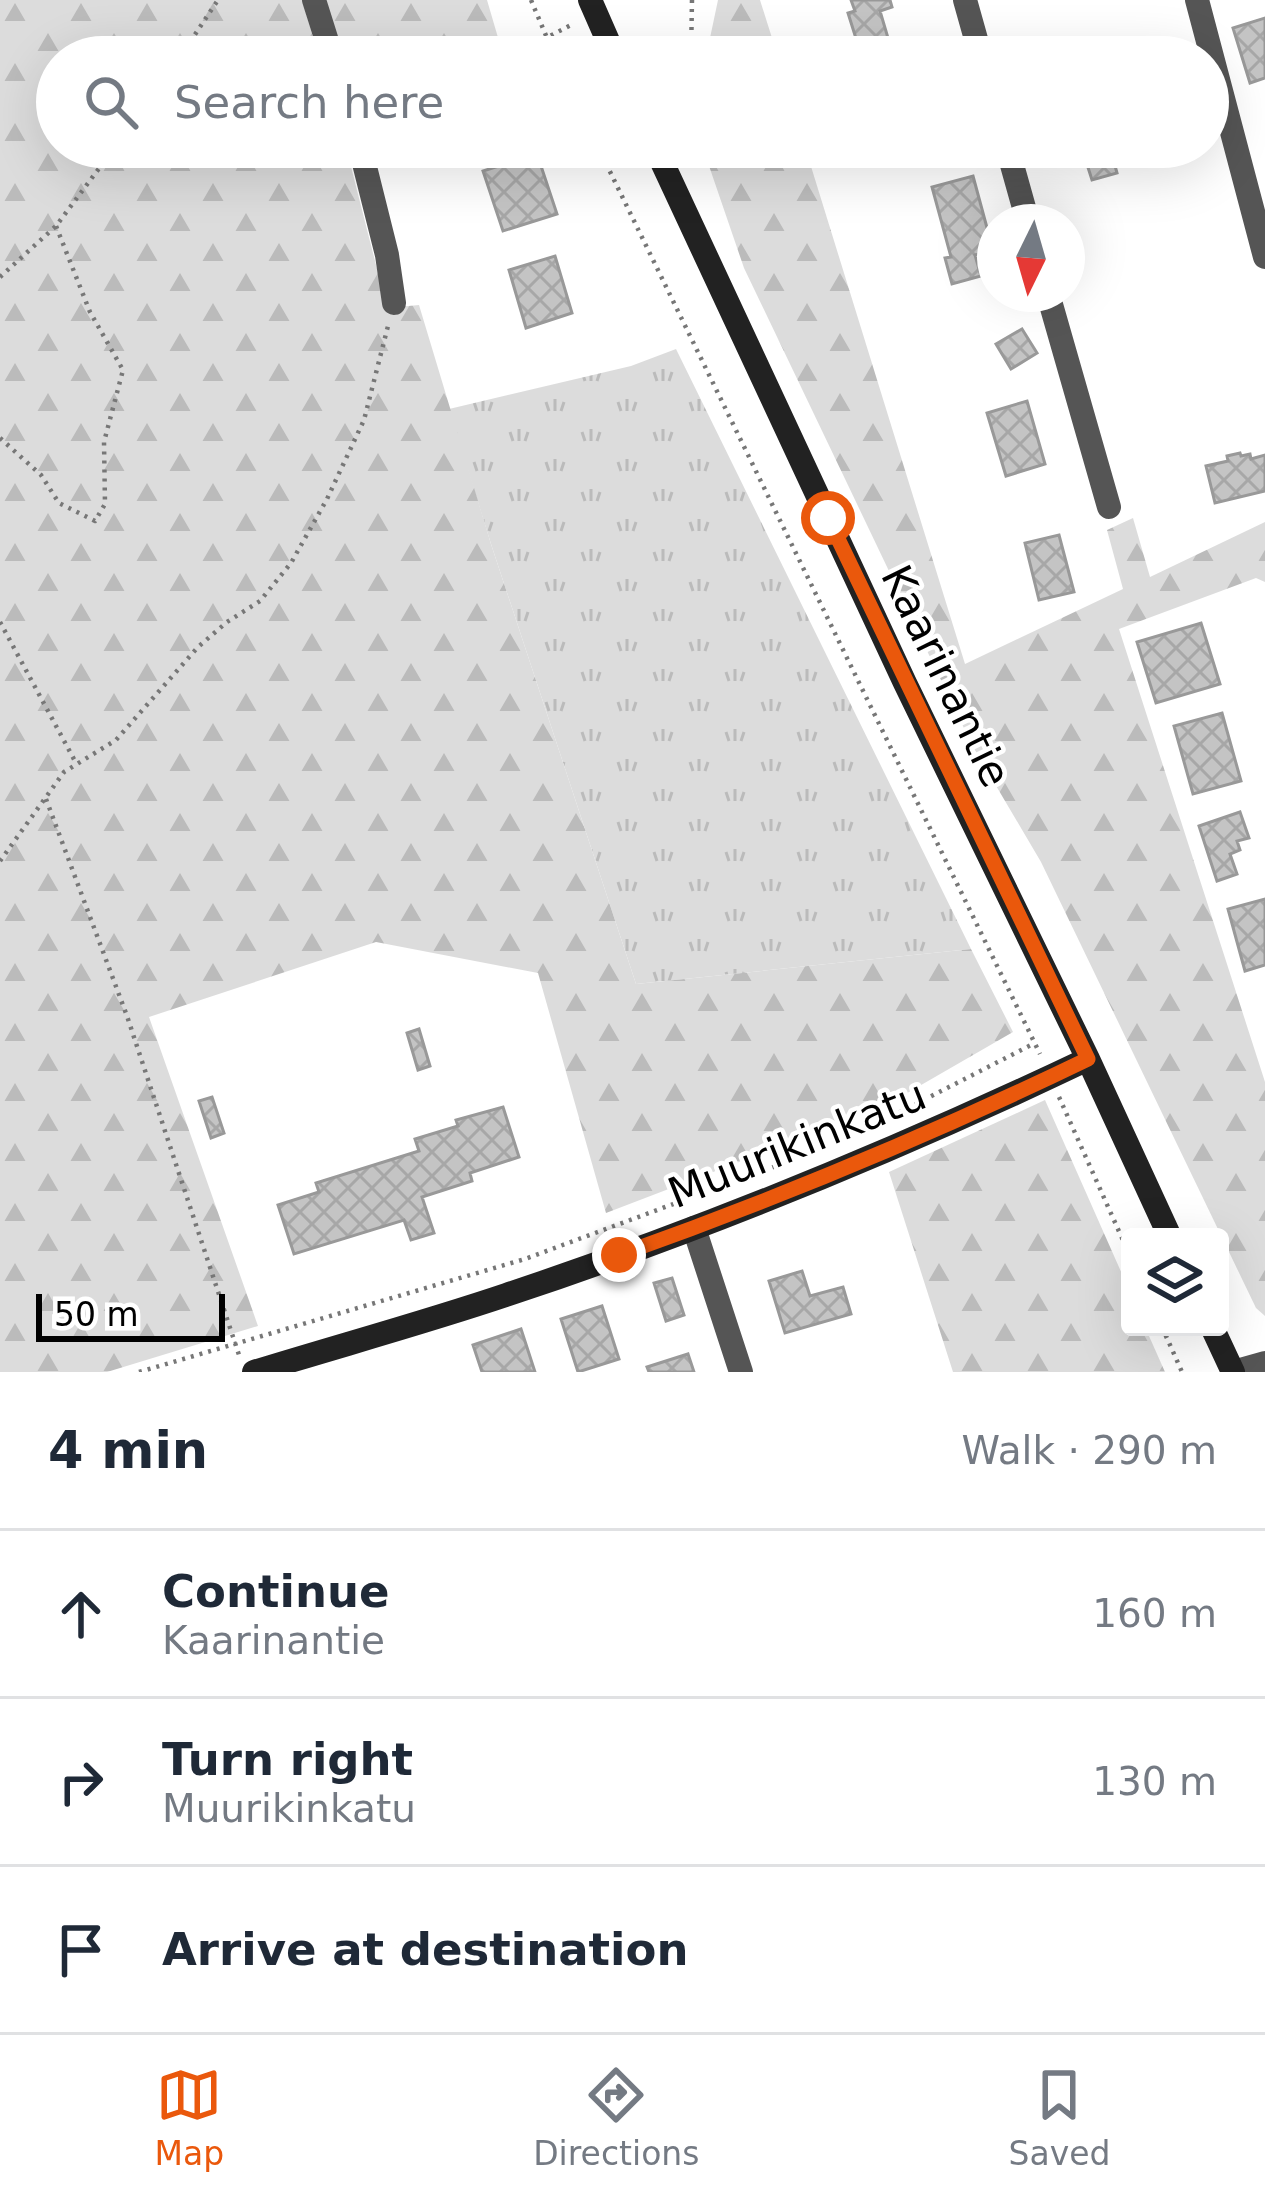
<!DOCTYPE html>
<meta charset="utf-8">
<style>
body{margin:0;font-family:"DejaVu Sans",sans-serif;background:#f2f2f3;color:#1f2937}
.controls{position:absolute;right:36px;bottom:36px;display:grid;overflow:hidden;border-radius:12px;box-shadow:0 12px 48px #0002}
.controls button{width:108px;height:108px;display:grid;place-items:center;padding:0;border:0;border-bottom:3px solid #e0e1e3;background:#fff;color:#1f2937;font:60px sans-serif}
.compass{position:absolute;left:977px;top:204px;width:108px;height:108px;border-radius:50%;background:#fff;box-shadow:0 12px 48px #0002;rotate:185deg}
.scale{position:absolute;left:36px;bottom:30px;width:189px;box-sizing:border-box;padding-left:12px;border:6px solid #000;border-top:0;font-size:33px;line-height:42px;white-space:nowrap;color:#000;-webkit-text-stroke:9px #fff;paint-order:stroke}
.stop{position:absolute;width:36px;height:36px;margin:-27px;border:9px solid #ea580c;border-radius:50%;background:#fff}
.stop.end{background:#ea580c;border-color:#fff;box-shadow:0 3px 12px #0008}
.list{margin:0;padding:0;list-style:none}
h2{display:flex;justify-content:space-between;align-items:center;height:156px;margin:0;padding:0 48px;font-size:51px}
h2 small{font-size:39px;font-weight:400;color:#747a83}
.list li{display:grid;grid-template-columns:78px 1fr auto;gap:36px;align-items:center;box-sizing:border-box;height:168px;padding:0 48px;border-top:3px solid #e0e1e3}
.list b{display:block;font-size:45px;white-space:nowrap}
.list p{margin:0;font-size:39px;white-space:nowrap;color:#747a83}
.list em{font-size:39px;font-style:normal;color:#747a83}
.icon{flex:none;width:66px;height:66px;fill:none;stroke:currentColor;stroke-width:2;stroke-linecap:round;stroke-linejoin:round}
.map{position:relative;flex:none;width:1265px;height:1372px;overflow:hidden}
.search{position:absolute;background:#fff;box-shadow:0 12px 48px #0002;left:36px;right:36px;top:36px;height:132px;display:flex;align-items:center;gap:30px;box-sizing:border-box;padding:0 42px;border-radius:66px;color:#747a83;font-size:45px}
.sheet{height:660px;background:#fff}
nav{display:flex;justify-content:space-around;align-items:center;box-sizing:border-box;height:168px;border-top:3px solid #e0e1e3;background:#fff;font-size:33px;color:#747a83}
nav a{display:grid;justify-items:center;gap:6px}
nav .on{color:#ea580c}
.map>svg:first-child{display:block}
.grass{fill:url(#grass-tufts)}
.forest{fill:url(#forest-firs)}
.building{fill:url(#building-cross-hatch);stroke:#999;stroke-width:3}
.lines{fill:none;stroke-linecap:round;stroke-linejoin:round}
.path{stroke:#777;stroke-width:4.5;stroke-dasharray:3 6;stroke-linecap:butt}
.street{stroke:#555;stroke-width:24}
.secondary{stroke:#222;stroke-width:24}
.route{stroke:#ea580c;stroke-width:15}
.labels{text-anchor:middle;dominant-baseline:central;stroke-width:9;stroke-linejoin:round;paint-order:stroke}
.street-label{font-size:42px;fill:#000;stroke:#fff}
</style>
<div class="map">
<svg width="1265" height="1372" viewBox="0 0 1265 1372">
<defs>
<pattern id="grass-tufts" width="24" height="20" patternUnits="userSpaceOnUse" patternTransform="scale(3)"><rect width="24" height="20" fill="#dcdcdc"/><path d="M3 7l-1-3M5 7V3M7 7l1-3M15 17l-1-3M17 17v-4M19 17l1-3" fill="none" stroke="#bbb"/></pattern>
<pattern id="forest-firs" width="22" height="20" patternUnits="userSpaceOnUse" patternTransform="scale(3)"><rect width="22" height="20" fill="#dcdcdc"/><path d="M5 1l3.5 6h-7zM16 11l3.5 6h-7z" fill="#bbb"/></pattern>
<pattern id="building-cross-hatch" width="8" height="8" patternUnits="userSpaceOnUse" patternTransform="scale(3)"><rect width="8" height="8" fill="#c4c4c4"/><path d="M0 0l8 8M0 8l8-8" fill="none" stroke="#a7a7a7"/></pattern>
</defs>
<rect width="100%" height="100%" fill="#fff"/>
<path class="grass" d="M 676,349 L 971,949 L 636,984 L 491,544 L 449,409 L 631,366 Z"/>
<path class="forest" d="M 0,0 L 302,0 L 319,57 L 57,57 L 57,147 L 346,147 L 387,308 L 419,305 L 491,544 L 636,984 L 971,949 L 1013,1032 L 883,1107 L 606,1213 L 538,973 L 376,942 L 149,1017 L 258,1326 L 107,1372 L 0,1372 Z
M 325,0 L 487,0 L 499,41 L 480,57 L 343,57 Z
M 718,0 L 760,0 L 778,57 L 706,57 Z
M 706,147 L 805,147 L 965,664 L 1123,589 L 1107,530 L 1133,518 L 1150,577 L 1265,522 L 1265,582 L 1256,578 L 1119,629 L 1265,1082 L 1265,1316 L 1256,1308 L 1041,862 L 972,745 L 846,481 L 744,268 L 707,160 Z
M 1045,1100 L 1130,1292 L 1130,1327 L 1145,1327 L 1165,1372 L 953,1372 L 889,1172 Z"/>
<path class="building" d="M 851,0 L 890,0 L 892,7 L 880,11 L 888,38 L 859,48 L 848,13 L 855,11 Z
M 1265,18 L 1265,78 L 1250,83 L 1233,28 Z
M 885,147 L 933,147 L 934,150 L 889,161 Z
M 1111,151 L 1117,173 L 1092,180 L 1085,158 Z
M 537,154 L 557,214 L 503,231 L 483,171 Z
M 973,176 L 993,250 L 975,255 L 981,276 L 952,284 L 945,258 L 951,257 L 932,187 Z
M 555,256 L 572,313 L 526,328 L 509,270 Z
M 1022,329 L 1037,353 L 1011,369 L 996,344 Z
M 1027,401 L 1045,464 L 1006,476 L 987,413 Z
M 1240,453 L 1241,456 L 1250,454 L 1251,459 L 1265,455 L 1265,491 L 1215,503 L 1206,466 L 1228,461 L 1227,456 Z
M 1059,535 L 1074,592 L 1039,600 L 1025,543 Z
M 1201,623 L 1220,684 L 1156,703 L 1137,642 Z
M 1222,713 L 1241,781 L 1193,794 L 1174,726 Z
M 1240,812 L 1249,838 L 1237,841 L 1240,850 L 1230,854 L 1237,874 L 1217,881 L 1199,826 Z
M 1265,899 L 1265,965 L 1245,971 L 1228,909 Z
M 419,1029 L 430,1066 L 418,1070 L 407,1033 Z
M 212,1097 L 224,1133 L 211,1138 L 199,1101 Z
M 503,1107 L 519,1157 L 470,1173 L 472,1181 L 422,1197 L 434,1233 L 411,1240 L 404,1220 L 294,1254 L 278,1205 L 319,1192 L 316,1183 L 419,1151 L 415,1139 L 458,1126 L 456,1120 Z
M 802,1271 L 810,1296 L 843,1287 L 851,1314 L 785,1333 L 769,1281 Z
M 672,1278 L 684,1315 L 666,1321 L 654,1283 Z
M 602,1306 L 619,1359 L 578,1372 L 561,1319 Z
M 521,1329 L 535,1372 L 482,1372 L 473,1345 Z
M 688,1354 L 694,1372 L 649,1372 L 647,1367 Z"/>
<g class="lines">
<path class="path" d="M 531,0 L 555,57
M 180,57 L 218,0
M 522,57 L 546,38 L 573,24
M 691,57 L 692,0
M 598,147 L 1040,1054
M 391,166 L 415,147
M 0,277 L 56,226 L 115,147
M 0,438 L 41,475 L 59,503 L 95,521 L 105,504 L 104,442 L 123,370 L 90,312 L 56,226
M 0,622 L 76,763
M 46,799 L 127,1016 L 239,1355
M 0,861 L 64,772 L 116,740 L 198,647 L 227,622 L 260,601 L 291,563 L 327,499 L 364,420 L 388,326
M 1059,1097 L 1130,1256
M 867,1129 L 1033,1044
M 1162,1327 L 1182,1372
M 139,1372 L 525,1259 L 784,1163"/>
<path class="street" d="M 314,0 L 332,57
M 965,0 L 981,57
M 1197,0 L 1265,257
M 360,147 L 387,255 L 394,303
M 1007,147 L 1028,222
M 1048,294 L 1109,507
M 694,1228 L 741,1372
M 1233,1372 L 1265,1363"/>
<path class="secondary" d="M 590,0 L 615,57
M 655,147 L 905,683 L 1088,1059 L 1170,1237
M 1212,1327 L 1233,1372
M 254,1372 C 338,1346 423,1323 506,1295 C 705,1229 899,1149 1088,1059"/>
</g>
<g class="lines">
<path class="route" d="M 619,1255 C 779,1198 935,1133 1088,1059 L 828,518"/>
</g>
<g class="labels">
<g class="street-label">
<text transform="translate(946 676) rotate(64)">Kaarinantie</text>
<text transform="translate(797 1144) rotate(-22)">Muurikinkatu</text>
</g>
</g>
</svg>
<div class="controls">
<button><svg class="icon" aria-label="layers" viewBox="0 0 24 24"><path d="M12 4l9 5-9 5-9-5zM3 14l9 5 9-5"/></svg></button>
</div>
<svg class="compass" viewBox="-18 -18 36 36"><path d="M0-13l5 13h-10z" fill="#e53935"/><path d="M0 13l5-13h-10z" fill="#747a83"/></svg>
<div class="scale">50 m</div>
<div class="stop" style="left:828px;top:518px"></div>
<div class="stop end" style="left:619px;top:1255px"></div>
<div class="search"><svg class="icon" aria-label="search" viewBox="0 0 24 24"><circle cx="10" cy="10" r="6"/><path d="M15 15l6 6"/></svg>Search here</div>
</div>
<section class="sheet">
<h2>4 min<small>Walk · 290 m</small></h2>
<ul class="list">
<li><svg class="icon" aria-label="ahead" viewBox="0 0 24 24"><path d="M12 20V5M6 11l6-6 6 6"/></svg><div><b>Continue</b><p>Kaarinantie</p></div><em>160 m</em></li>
<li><svg class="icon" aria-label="right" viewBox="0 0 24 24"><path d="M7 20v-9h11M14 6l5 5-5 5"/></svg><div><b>Turn right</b><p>Muurikinkatu</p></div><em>130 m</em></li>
<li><svg class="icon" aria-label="arrive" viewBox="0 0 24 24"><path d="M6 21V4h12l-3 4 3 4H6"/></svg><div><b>Arrive at destination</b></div></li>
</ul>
</section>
<nav>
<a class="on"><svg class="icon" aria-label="map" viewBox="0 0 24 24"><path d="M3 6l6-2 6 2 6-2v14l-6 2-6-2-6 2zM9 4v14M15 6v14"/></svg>Map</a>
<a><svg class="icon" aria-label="directions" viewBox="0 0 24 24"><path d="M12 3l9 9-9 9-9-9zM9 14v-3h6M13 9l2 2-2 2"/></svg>Directions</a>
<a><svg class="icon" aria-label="saved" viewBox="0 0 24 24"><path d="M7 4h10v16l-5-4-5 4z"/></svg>Saved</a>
</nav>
